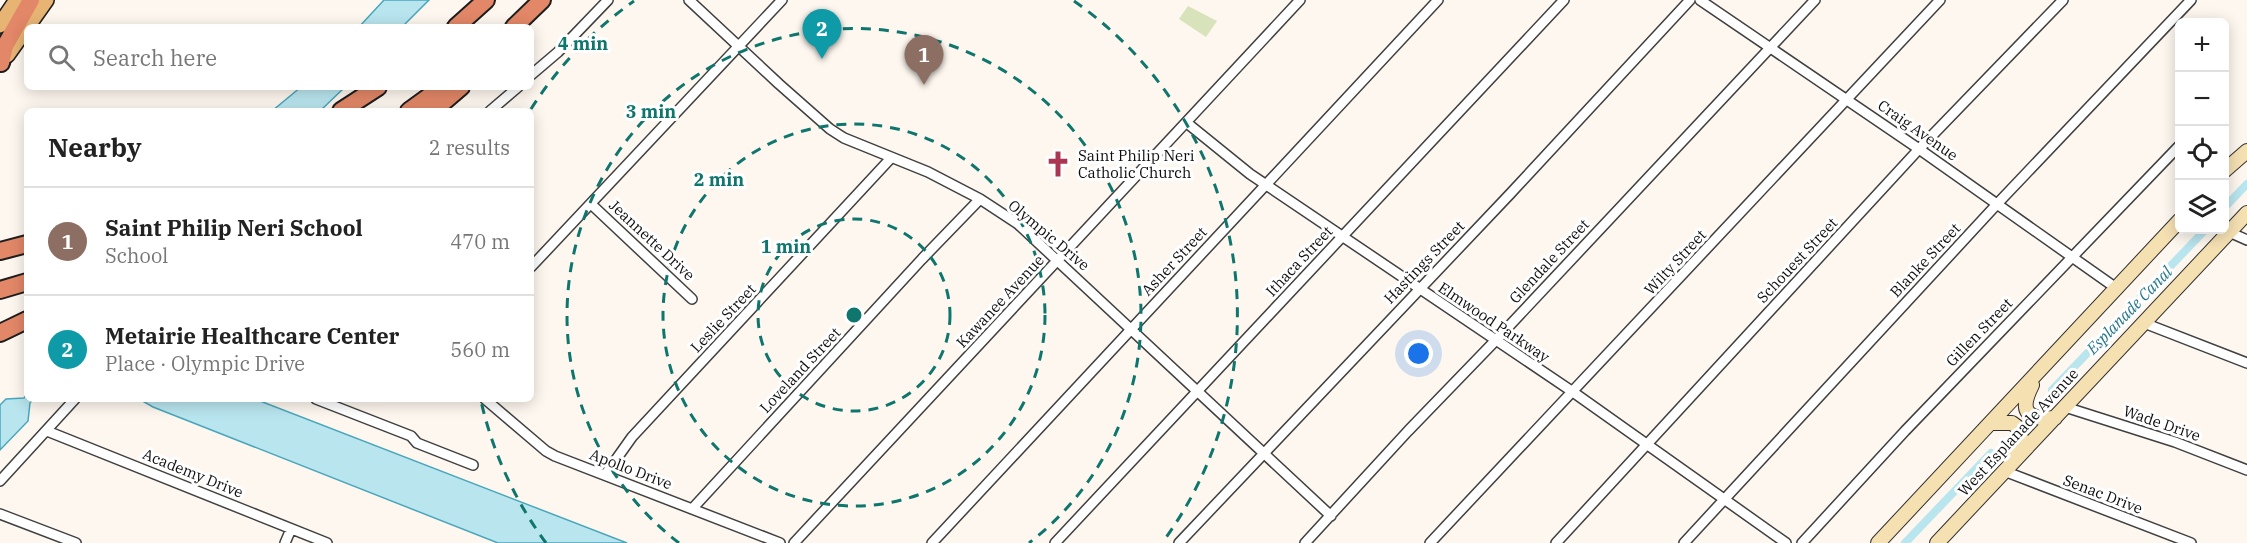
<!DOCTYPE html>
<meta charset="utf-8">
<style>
body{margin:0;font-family:"IBM Plex Serif",serif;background:#f6f6f6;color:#222}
.controls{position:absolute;right:18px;top:18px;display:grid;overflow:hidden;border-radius:9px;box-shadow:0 3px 15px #0003}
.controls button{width:54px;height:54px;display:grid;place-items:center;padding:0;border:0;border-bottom:2px solid #e0e0e0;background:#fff;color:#222;font:30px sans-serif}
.you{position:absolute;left:1419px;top:354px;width:21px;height:21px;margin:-15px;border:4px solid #fff;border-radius:50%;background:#1a73e8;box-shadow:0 0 0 9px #1a73e833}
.badge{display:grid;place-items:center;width:39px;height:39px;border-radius:50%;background:#d93025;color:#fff;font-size:20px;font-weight:700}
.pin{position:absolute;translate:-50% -50px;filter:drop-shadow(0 2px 3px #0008)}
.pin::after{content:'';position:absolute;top:32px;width:21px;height:18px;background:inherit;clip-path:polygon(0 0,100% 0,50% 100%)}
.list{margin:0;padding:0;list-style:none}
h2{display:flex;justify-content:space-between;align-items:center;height:78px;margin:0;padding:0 24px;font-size:26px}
h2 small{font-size:20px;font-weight:400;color:#767676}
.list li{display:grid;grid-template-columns:39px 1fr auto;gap:18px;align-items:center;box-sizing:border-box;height:108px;padding:0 24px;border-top:2px solid #e0e0e0}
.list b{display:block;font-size:22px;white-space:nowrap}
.list p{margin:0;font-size:20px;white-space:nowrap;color:#767676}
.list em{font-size:20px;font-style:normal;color:#767676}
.icon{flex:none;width:33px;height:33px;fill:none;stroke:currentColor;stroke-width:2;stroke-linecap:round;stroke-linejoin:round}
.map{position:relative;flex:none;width:2247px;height:543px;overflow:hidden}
.search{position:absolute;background:#fff;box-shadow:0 3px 15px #0003;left:24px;top:24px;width:510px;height:66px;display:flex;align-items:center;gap:15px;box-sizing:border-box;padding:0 21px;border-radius:9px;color:#767676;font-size:22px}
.panel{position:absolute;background:#fff;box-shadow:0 3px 15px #0003;left:24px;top:108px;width:510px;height:294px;border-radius:9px}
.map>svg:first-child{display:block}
.green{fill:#d8e3bc}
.water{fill:#b9e5ee;stroke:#49a6bc;stroke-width:1.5}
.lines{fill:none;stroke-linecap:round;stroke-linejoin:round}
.canal{stroke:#b9e5ee;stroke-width:8}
.minor-casing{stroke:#404040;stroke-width:12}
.secondary-casing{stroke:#2f2f2f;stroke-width:16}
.primary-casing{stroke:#1e1e1e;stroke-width:18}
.motorway-casing{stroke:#1e1e1e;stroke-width:20}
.minor{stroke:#fff;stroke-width:9}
.secondary{stroke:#f5e0b2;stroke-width:14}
.primary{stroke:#e7b474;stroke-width:15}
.motorway{stroke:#e28767;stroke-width:16}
.ring{fill:none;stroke:#0f766e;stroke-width:3;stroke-dasharray:10 8}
.labels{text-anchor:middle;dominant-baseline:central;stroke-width:6;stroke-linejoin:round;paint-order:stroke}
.street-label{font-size:15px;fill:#0d0d0d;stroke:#fff}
.poi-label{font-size:15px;fill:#0d0d0d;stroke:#fff;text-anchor:start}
.water-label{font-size:16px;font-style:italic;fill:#26768f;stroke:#fff}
.centre{fill:#0f766e;stroke:#fff;stroke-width:3}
.ring-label{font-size:18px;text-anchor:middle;font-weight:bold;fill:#0f766e;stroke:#fff;stroke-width:6;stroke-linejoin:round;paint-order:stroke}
</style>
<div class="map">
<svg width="2247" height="543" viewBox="0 0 2247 543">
<rect width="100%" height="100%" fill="#fdf7ef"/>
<path class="green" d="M 1188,6 L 1217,21 L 1206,37 L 1179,19 Z"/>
<path class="water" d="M 384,0 L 429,0 L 402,27 L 359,27 Z
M 301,87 L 345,87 L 320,111 L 272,111 Z
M 27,394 L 27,399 L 33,399 L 30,403 L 28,421 L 0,450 L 0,405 L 6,399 L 24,398 Z
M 139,399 L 255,399 L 627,543 L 498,543 L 153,407 Z"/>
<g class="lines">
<path class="canal" d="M 2224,208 L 2247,184
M 2052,390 L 2205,230
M 1905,543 L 1991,453"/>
<g class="minor-casing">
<path id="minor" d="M 689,0 L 779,84 L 830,129 L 844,138 L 928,172 L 980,199 L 1018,224 L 1331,516
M 1700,0 L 1919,149 L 2116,288
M 531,75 L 558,52 L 608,0
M 490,111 L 518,87
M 1187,123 L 1250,174 L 1573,392 L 1786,543
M 591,204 L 692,299
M 2229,232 L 2247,240
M 531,267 L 782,0
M 2144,323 L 2247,363
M 316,399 L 411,436 L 417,443 L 473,465
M 485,399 L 546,451 L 555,456 L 780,543
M 2065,407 L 2175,442 L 2247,470
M 47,431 L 327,543
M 2004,471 L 2191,543
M 605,475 L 632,437 L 891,158
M 0,481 L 75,399
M 692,509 L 922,259 L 980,199
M 0,514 L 76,543
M 285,543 L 291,529
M 794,543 L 1300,0
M 932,543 L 1438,0
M 1055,543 L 1564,0
M 1179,543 L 1510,194 L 1690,0
M 1305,543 L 1408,431 L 1495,341 L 1815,0
M 1430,543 L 1940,0
M 1556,543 L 1919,149 L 2063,0
M 1684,543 L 1998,203 L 2191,0
M 1802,543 L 1905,431 L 2180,145"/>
</g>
<g class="secondary-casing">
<path id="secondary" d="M 2224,171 L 2247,151
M 2032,385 C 2019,411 2026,420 2055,418
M 1991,423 L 2012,423 L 2020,429 L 2021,441 L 2015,456
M 1878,543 L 2180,220
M 1937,543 L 2247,213"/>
</g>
<g class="primary-casing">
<path id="primary" d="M 0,25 L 17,0
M 7,55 L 46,0"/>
</g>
<g class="motorway-casing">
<path id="motorway" d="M 456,27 L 486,0
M 514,27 L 542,0
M 1,63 L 5,46 L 31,0
M 341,111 L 378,87
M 409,111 L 442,87
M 433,111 L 461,87
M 0,251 L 27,244
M 0,290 L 27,282
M 0,333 L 27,320"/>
</g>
<use href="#minor" class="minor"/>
<use href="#secondary" class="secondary"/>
<use href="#primary" class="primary"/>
<use href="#motorway" class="motorway"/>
</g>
<g class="ring">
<circle cx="854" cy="315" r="96"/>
<circle cx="854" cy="315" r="191"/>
<path d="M679 543A287 287 0 1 1 1029 543"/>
<path d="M546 543A383 383 0 0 1 481 401M531 109A383 383 0 0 1 634 1M1074 1A383 383 0 0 1 1162 543"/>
</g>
<defs>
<g id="church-bare" transform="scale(2.07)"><path d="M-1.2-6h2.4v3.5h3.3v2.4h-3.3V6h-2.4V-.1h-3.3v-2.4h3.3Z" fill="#ab3653" stroke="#fff" stroke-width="2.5" paint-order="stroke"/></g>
</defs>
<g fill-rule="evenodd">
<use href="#church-bare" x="1058" y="164"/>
</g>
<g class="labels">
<g class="street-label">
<text transform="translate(1918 130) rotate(35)">Craig Avenue</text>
<text transform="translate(1049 235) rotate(40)">Olympic Drive</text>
<text transform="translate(652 240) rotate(43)">Jeannette Drive</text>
<text transform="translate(1797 260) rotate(-47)">Schouest Street</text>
<text transform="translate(1925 260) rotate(-47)">Blanke Street</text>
<text transform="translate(1174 261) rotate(-47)">Asher Street</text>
<text transform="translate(1299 261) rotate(-47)">Ithaca Street</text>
<text transform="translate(1549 261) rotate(-47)">Glendale Street</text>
<text transform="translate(1424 262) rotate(-46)">Hastings Street</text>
<text transform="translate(1675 262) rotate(-47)">Wilty Street</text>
<text transform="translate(1000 301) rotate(-47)">Kawanee Avenue</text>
<text transform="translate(723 318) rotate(-47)">Leslie Street</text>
<text transform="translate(1494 322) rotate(34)">Elmwood Parkway</text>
<text transform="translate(1979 332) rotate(-46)">Gillen Street</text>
<text transform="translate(800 370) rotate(-47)">Loveland Street</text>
<text transform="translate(2162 423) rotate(19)">Wade Drive</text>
<text transform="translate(2018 432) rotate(-47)">West Esplanade Avenue</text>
<text transform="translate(631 469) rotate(21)">Apollo Drive</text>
<text transform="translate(193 473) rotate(22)">Academy Drive</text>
<text transform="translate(2103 494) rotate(21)">Senac Drive</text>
</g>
<g class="poi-label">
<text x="1078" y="155">Saint Philip Neri<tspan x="1078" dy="17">Catholic Church</tspan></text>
</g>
<g class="water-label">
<text transform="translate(2129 310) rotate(-46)">Esplanade Canal</text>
</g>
</g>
<circle cx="854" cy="315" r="9" class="centre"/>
<g class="ring-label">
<text x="583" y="50">4 min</text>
<text x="651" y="118">3 min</text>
<text x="719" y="186">2 min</text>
<text x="786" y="253">1 min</text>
</g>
</svg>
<div class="controls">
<button>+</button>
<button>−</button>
<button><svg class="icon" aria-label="locate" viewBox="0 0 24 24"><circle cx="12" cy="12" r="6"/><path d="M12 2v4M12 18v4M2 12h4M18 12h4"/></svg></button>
<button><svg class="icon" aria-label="layers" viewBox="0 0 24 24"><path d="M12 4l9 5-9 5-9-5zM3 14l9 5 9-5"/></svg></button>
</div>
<div class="you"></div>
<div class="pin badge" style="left:924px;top:85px;background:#8d6e63">1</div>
<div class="pin badge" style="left:822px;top:59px;background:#0f9aa8">2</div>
<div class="search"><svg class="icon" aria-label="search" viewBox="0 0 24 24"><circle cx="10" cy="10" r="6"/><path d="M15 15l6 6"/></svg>Search here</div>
<section class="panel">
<h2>Nearby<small>2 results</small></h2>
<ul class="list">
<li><span class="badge" style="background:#8d6e63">1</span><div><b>Saint Philip Neri School</b><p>School</p></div><em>470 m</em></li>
<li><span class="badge" style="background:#0f9aa8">2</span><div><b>Metairie Healthcare Center</b><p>Place · Olympic Drive</p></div><em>560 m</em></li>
</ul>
</section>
</div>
